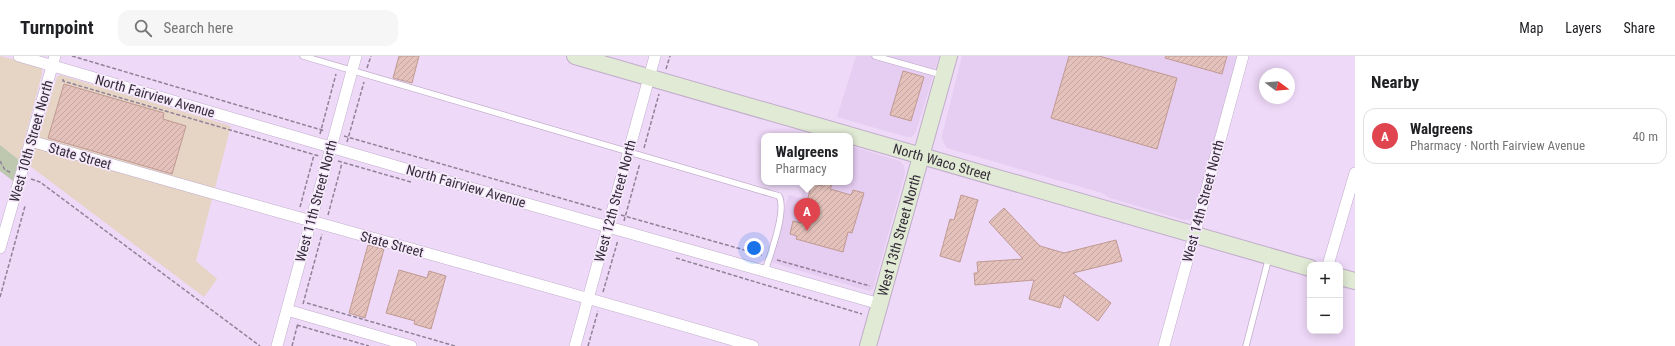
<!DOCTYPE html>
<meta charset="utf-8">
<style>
body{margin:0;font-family:"Roboto Condensed",sans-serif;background:#f6f6f6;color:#202124}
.controls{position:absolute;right:12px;bottom:12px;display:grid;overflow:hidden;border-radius:8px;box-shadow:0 2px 10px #0003}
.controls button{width:36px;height:36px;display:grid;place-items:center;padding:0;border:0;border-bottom:1px solid #e0e0e0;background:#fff;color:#202124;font:20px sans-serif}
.compass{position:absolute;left:1259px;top:12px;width:36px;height:36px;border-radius:50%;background:#fff;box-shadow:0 2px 10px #0003;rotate:106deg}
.you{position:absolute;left:754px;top:192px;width:14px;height:14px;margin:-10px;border:3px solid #fff;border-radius:50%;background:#1a73e8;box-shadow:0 0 0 6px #1a73e833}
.badge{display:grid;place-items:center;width:26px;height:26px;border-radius:50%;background:#7c3aed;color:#fff;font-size:13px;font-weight:700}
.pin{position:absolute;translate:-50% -33px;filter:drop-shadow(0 1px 2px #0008)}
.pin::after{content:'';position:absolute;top:21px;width:14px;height:12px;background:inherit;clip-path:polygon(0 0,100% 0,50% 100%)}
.popup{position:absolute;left:761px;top:77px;width:92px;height:52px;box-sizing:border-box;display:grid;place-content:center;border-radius:8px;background:#fff;filter:drop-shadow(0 1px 3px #0005);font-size:13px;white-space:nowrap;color:#757577}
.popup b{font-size:15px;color:#202124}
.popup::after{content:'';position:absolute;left:50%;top:100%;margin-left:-8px;border:8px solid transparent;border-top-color:#fff}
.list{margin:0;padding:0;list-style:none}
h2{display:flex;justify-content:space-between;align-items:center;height:52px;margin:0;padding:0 16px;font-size:17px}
h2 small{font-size:13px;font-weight:400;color:#757577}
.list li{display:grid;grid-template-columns:26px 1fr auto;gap:12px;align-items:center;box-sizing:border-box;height:56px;margin:0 8px 8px;padding:0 8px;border:1px solid #e0e0e0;border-radius:12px}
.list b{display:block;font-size:15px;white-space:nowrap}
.list p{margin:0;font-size:13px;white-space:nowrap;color:#757577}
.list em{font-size:13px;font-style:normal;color:#757577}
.icon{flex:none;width:22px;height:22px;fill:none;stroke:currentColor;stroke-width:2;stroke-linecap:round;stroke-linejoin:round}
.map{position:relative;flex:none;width:1355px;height:290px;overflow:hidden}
header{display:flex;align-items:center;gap:24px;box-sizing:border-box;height:56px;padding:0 20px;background:#fff;border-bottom:1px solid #e0e0e0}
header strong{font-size:19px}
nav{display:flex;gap:22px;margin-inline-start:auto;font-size:14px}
.search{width:280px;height:36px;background:#f6f6f6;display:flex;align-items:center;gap:10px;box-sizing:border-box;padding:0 14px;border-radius:12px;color:#757577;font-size:15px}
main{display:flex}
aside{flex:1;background:#fff}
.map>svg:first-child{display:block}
.built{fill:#e6cdf2}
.industrial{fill:#e6d4c4}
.grass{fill:#bdc8ae}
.building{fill:url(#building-hatch);stroke:#c09992}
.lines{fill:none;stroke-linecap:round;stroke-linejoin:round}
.lane-casing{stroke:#c1adca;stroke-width:7}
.street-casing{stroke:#c1adca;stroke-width:12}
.secondary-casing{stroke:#c1adca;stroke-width:18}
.path{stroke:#908197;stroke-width:1.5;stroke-dasharray:4 2;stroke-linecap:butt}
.lane{stroke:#fff;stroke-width:5.5}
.street{stroke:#fff;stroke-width:11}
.secondary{stroke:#e0ead4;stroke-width:16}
.labels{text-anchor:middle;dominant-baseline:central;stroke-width:3.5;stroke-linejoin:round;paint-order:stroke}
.street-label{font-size:14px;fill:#342c38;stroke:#f6e9fc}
</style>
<header>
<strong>Turnpoint</strong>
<div class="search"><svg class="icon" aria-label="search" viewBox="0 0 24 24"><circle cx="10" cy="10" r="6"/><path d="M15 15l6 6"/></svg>Search here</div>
<nav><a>Map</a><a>Layers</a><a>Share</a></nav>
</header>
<main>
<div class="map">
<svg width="1355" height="290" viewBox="0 0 1355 290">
<defs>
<pattern id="building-hatch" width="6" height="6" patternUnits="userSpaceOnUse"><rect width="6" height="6" fill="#e4c2bb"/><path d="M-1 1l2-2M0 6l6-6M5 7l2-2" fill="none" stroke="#c4a7a2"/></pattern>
</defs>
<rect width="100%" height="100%" fill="#eed9f8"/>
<path class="built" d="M 856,0 L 939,0 L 916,76 L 912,81 L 907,81 L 837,61 Z
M 962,0 L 1239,0 L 1193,163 L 1184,164 L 1110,142 L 1102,137 L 947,92 L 943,85 L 942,80 Z
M 850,90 L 900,105 L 904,110 L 905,117 L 873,233 L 869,235 L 770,206 L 789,139 L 801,142 L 805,126 L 850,126 Z"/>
<path class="industrial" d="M 0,0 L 39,10 L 42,13 L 42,18 L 19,104 L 0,89 Z
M 60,19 L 231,70 L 196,205 L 217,223 L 204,241 L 30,110 L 57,21 Z"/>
<path class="grass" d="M 0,89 L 19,104 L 13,125 L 0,115 Z"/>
<path class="building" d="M 399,0 L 419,0 L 412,27 L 393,22 Z
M 1069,0 L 1099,0 L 1177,22 L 1157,93 L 1051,62 Z
M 1166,0 L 1227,0 L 1222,18 L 1165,2 Z
M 903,15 L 924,21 L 911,65 L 890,59 Z
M 64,28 L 164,57 L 163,63 L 186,70 L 172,118 L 48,82 Z
M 812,127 L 822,130 L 823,127 L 832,129 L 830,133 L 851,139 L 853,134 L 864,137 L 852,177 L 848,176 L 843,196 L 796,183 L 797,180 L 790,178 L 793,165 L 801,167 Z
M 961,139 L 978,144 L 960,206 L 940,200 L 950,163 L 954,164 Z
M 1004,152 L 1040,190 L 1064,197 L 1116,184 L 1122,205 L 1073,217 L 1111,247 L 1098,265 L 1064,239 L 1060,252 L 1029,243 L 1034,224 L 975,229 L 974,217 L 978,217 L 977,206 L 1023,203 L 989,166 Z
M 368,189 L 384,193 L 365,262 L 349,257 Z
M 399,214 L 427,222 L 429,215 L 446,220 L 431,273 L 414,268 L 415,265 L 386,257 Z"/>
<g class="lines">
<g class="lane-casing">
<path id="lane" d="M 303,0 L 779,140 C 787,155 770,199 765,215
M 875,0 L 942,19
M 1246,290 L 1269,201"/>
</g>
<g class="street-casing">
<path id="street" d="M 19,0 L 464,130 L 880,248
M 31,85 C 271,156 513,219 753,290
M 0,192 L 55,0
M 1328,209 L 1355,117
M 287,254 L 411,290
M 277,290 L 356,0
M 575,290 L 655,0
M 1164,290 L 1243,0"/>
</g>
<g class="secondary-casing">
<g id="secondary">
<path id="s1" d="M 575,0 L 1310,212"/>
<path d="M 1340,221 L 1355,225"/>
<path id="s2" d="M 868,290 L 949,0"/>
</g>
</g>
<path class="path" d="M 72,0 L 325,75
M 367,12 L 371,0
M 666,13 L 670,0
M 63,23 L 63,25 L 319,100
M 320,78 L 336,18
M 344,80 L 602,154
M 347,86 L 364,26
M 644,92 L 659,38
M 0,105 L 5,114 L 12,117
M 338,105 L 411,126
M 31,123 L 40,126 L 260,290
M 300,151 L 314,99
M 328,159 L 342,107
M 621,159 L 762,199
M 624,165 L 640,107
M 676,202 L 862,258
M 777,204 L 870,230
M 603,236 L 618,184
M 0,241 L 25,150
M 307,247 L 455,290
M 303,248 L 322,178
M 297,269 L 369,290
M 292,290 L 298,267
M 588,290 L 598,255"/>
<use href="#lane" class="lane"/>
<use href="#street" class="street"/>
<use href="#secondary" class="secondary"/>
</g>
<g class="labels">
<g class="street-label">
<text transform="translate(155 40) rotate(16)">North Fairview Avenue</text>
<text transform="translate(31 85) rotate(-74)">West 10th Street North</text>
<text transform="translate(80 100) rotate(16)">State Street</text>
<text stroke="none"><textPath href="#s1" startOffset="382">North Waco Street</textPath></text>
<text transform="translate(466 130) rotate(16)">North Fairview Avenue</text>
<text transform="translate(316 145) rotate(-75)">West 11th Street North</text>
<text transform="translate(615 145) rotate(-75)">West 12th Street North</text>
<text transform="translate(1203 145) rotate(-75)">West 14th Street North</text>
<text stroke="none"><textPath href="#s2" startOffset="115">West 13th Street North</textPath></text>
<text transform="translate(392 188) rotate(15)">State Street</text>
</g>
</g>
</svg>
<div class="controls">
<button>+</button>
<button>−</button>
</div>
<svg class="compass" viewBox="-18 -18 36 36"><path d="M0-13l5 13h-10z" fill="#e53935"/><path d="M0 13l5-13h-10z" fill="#757577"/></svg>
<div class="you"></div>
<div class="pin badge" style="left:807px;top:175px;background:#e0444e">A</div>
<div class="popup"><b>Walgreens</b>Pharmacy</div>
</div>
<aside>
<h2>Nearby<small></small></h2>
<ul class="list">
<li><span class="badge" style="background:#e0444e">A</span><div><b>Walgreens</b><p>Pharmacy · North Fairview Avenue</p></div><em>40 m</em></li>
</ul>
</aside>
</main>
